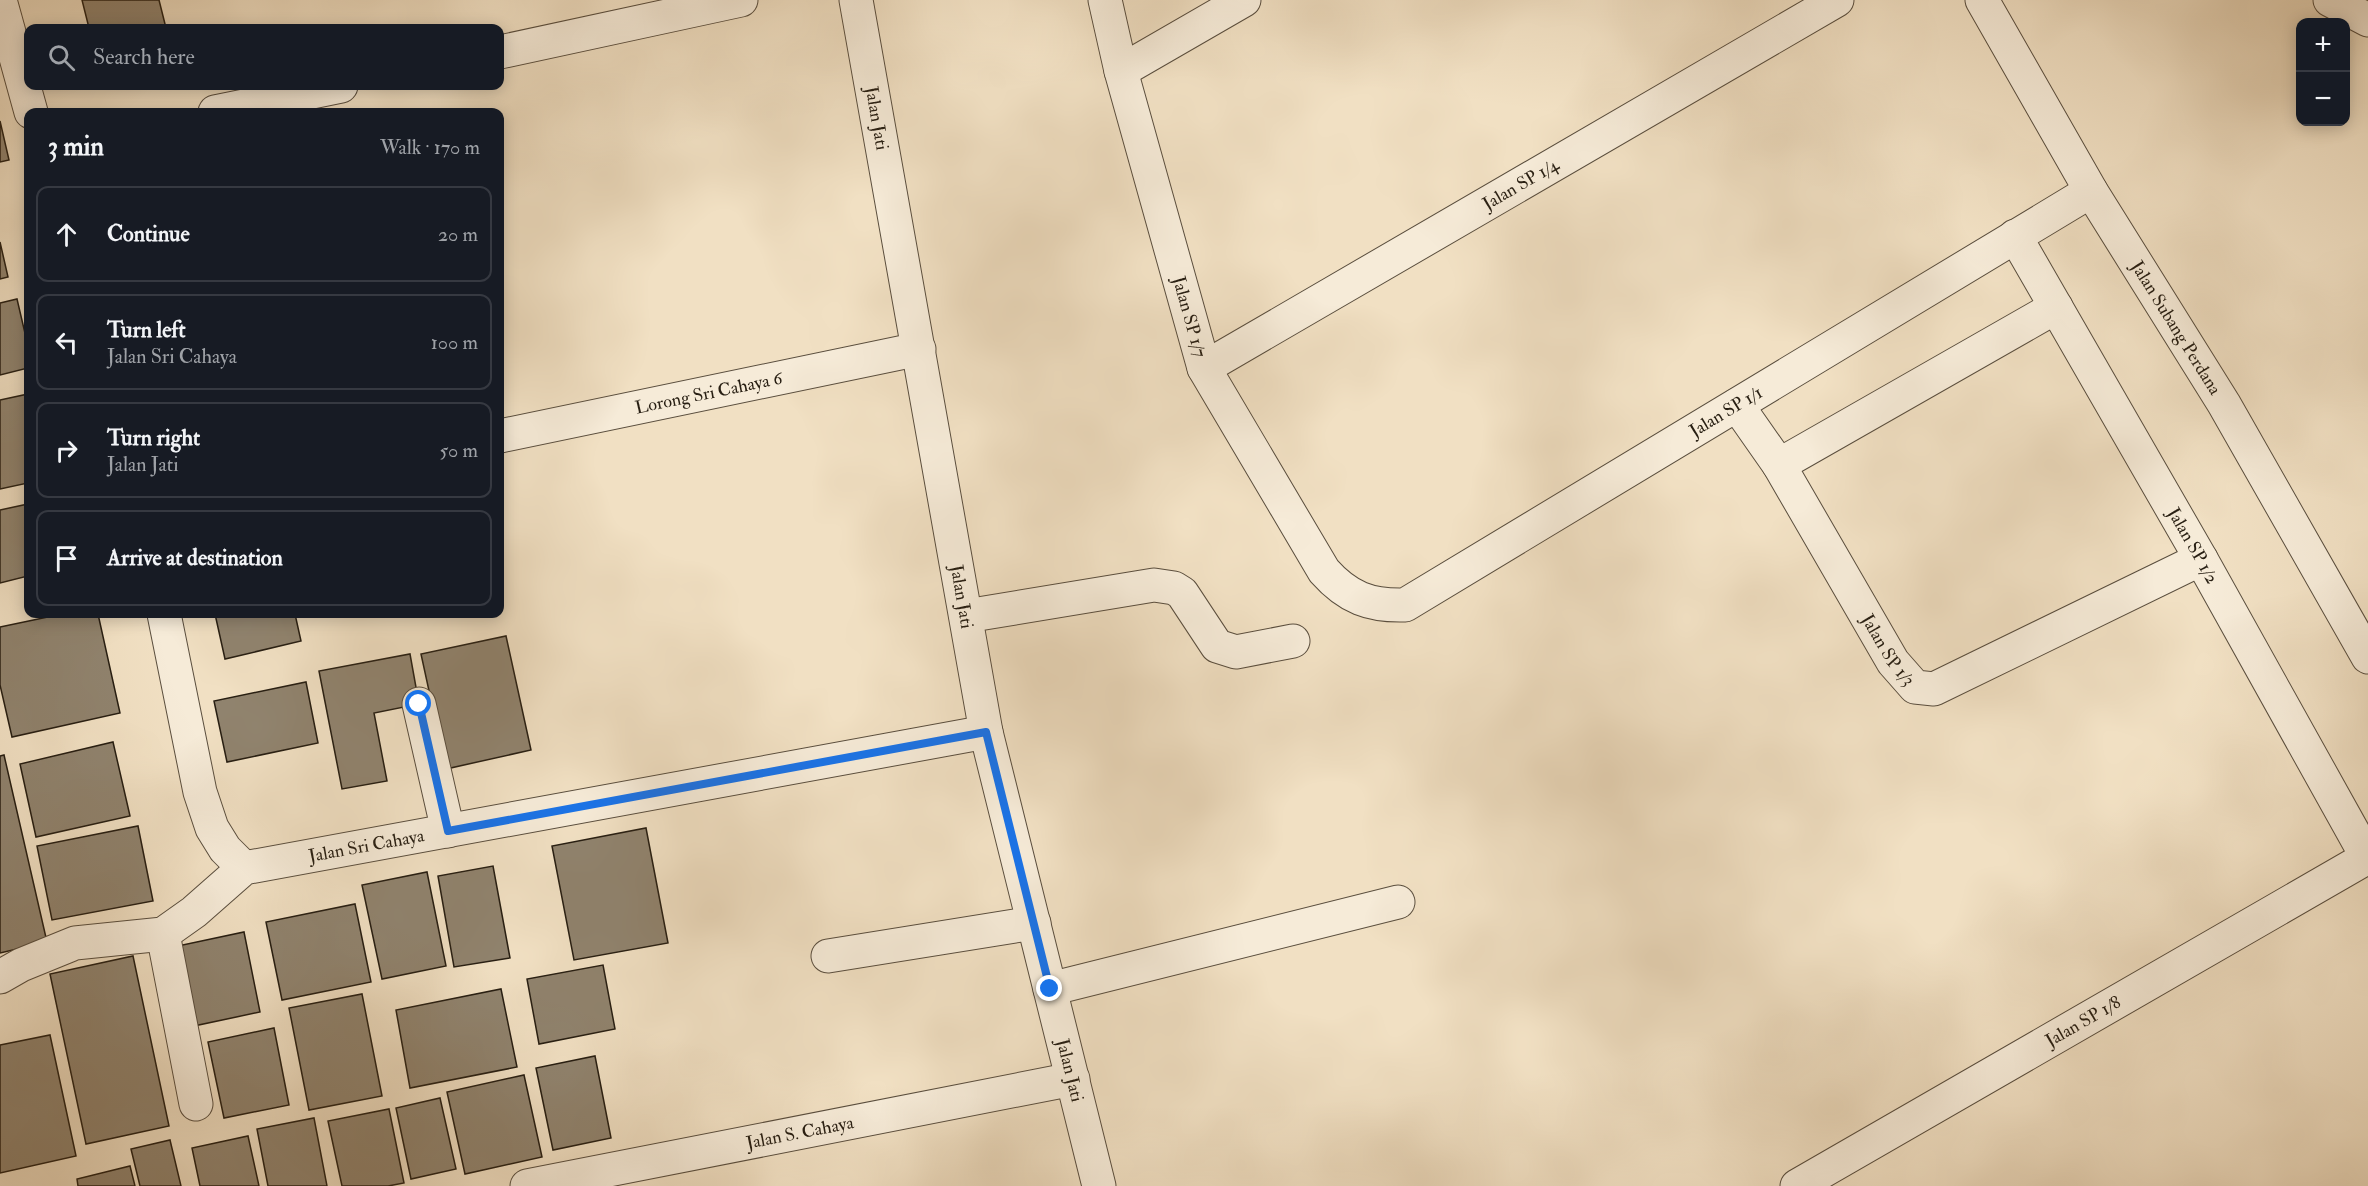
<!DOCTYPE html>
<meta charset="utf-8">
<style>
body{margin:0;font-family:"IM FELL Double Pica",serif;background:#242831;color:#f1f3f6}
.controls{position:absolute;right:18px;top:18px;display:grid;overflow:hidden;border-radius:12px;box-shadow:0 3px 15px #0003}
.controls button{width:54px;height:54px;display:grid;place-items:center;padding:0;border:0;border-bottom:2px solid #363941;background:#171b24;color:#f1f3f6;font:30px sans-serif}
.stop{position:absolute;width:18px;height:18px;margin:-14px;border:4px solid #1a73e8;border-radius:50%;background:#fff}
.stop.end{background:#1a73e8;border-color:#fff;box-shadow:0 2px 6px #0008}
.list{margin:0;padding:0;list-style:none}
h2{display:flex;justify-content:space-between;align-items:center;height:78px;margin:0;padding:0 24px;font-size:26px}
h2 small{font-size:20px;font-weight:400;color:#9ea1a6}
.list li{display:grid;grid-template-columns:39px 1fr auto;gap:18px;align-items:center;box-sizing:border-box;height:96px;margin:0 12px 12px;padding:0 12px;border:2px solid #363941;border-radius:12px}
.list b{display:block;font-size:22px;white-space:nowrap}
.list p{margin:0;font-size:20px;white-space:nowrap;color:#9ea1a6}
.list em{font-size:20px;font-style:normal;color:#9ea1a6}
.icon{flex:none;width:33px;height:33px;fill:none;stroke:currentColor;stroke-width:2;stroke-linecap:round;stroke-linejoin:round}
.map{position:relative;flex:none;width:2368px;height:1186px;overflow:hidden}
.search{position:absolute;background:#171b24;box-shadow:0 3px 15px #0003;left:24px;top:24px;width:480px;height:66px;display:flex;align-items:center;gap:15px;box-sizing:border-box;padding:0 21px;border-radius:12px;color:#9ea1a6;font-size:22px}
.panel{position:absolute;background:#171b24;box-shadow:0 3px 15px #0003;left:24px;top:108px;width:480px;height:510px;border-radius:12px}
.map>svg:first-child{display:block}
.building{fill:#90836e;stroke:#271e12;stroke-width:1.5}
.lines{fill:none;stroke-linecap:round;stroke-linejoin:round}
.minor-casing{stroke:#5a4e3e;stroke-width:35}
.minor{stroke:#f6ebd8;stroke-width:33}
.route{stroke:#1a73e8;stroke-width:8}
.labels{text-anchor:middle;dominant-baseline:central;stroke-width:4.5;stroke-linejoin:round;paint-order:stroke}
.street-label{font-size:18px;fill:#271e12;stroke:#f6ebd8}
</style>
<div class="map">
<svg width="2368" height="1186" viewBox="0 0 2368 1186">
<rect width="100%" height="100%" fill="#f1e0c3"/>
<filter id="stains"><feTurbulence type="fractalNoise" baseFrequency=".00333" numOctaves="4"/><feColorMatrix values="0 0 0 0 .2 0 0 0 0 .09 0 0 0 0 .02 0 0 0 .5 -.17"/></filter>
<radialGradient id="worn" r=".72"><stop offset=".6" stop-color="#630" stop-opacity="0"/><stop offset="1" stop-color="#630" stop-opacity=".3"/></radialGradient>
<path class="building" d="M 82,0 L 159,0 L 166,28 L 89,28 Z
M 0,121 L 9,160 L 0,162 Z
M 0,242 L 8,277 L 0,279 Z
M 17,299 L 28,346 L 28,368 L 0,375 L 0,303 Z
M 28,394 L 28,483 L 0,489 L 0,400 Z
M 28,504 L 28,576 L 0,583 L 0,510 Z
M 62,614 L 98,614 L 120,713 L 12,737 L 0,685 L 0,627 Z
M 215,614 L 295,614 L 301,641 L 225,659 Z
M 506,636 L 531,750 L 446,769 L 421,654 Z
M 410,654 L 419,704 L 374,713 L 387,781 L 342,789 L 319,671 Z
M 306,682 L 318,743 L 227,762 L 214,701 Z
M 113,742 L 130,816 L 36,837 L 20,764 Z
M 4,755 L 47,942 L 0,953 L 0,756 Z
M 138,826 L 153,901 L 52,920 L 37,846 Z
M 646,828 L 668,943 L 574,960 L 552,846 Z
M 493,866 L 510,958 L 454,967 L 438,876 Z
M 427,872 L 446,966 L 382,979 L 362,885 Z
M 355,904 L 371,982 L 282,1000 L 266,922 Z
M 244,932 L 260,1012 L 189,1027 L 173,947 Z
M 133,956 L 169,1126 L 86,1144 L 50,974 Z
M 603,965 L 615,1029 L 539,1044 L 527,979 Z
M 501,989 L 517,1067 L 410,1088 L 396,1010 Z
M 362,994 L 382,1096 L 309,1110 L 289,1008 Z
M 274,1028 L 289,1105 L 224,1118 L 208,1042 Z
M 50,1035 L 76,1156 L 0,1173 L 0,1045 Z
M 595,1056 L 611,1138 L 553,1150 L 536,1068 Z
M 524,1075 L 542,1157 L 465,1174 L 447,1092 Z
M 440,1098 L 456,1169 L 411,1179 L 396,1108 Z
M 389,1109 L 404,1183 L 388,1186 L 342,1186 L 328,1121 Z
M 314,1118 L 327,1186 L 268,1186 L 257,1129 Z
M 248,1136 L 259,1186 L 200,1186 L 192,1148 Z
M 170,1140 L 181,1186 L 140,1186 L 131,1149 Z
M 130,1166 L 135,1186 L 78,1186 L 77,1179 Z"/>
<g class="lines">
<g class="minor-casing">
<g id="minor">
<path d="M 0,0 L 31,112"/>
<path id="s1" d="M 856,0 L 986,732 L 1099,1186"/>
<path id="s2" d="M 1105,0 L 1121,71 L 1204,368 L 1324,571 C 1348,598 1370,606 1405,605 L 2091,191"/>
<path id="s3" d="M 1982,0 L 2091,191 L 2224,404 L 2368,657"/>
<path d="M 2330,0 L 2368,20"/>
<path d="M 500,52 L 741,0"/>
<path d="M 1121,71 L 1244,0"/>
<path d="M 215,112 L 341,86"/>
<path id="s4" d="M 2015,236 L 2201,559 L 2367,857"/>
<path id="s5" d="M 1204,368 L 1837,0"/>
<path id="s6" d="M 1737,405 L 1779,465 L 1893,662 L 1915,687 L 1934,689 L 2201,559"/>
<path id="s7" d="M 500,436 L 919,349"/>
<path d="M 1779,465 L 2056,307"/>
<path d="M 164,614 L 200,792 L 212,828 L 225,849 L 244,868"/>
<path d="M 966,616 L 1154,585 L 1174,588 L 1182,593 L 1217,646 L 1236,652 L 1293,641"/>
<path d="M 419,704 L 448,831"/>
<path d="M 163,934 L 196,1104"/>
<path d="M 828,956 L 1034,923"/>
<path id="s8" d="M 0,977 L 21,965 L 75,943 L 163,934 L 194,912 L 244,868 L 986,732"/>
<path d="M 1050,989 L 1398,902"/>
<path id="s9" d="M 527,1186 L 1073,1079"/>
<path id="s10" d="M 1797,1186 L 2368,857"/>
</g>
</g>
<use href="#minor" class="minor"/>
</g>
<g class="lines">
<path class="route" d="M 419,704 L 448,831 L 986,732 L 1050,989"/>
</g>
<g class="labels">
<g class="street-label">
<text stroke="none"><textPath href="#s1" startOffset="120">Jalan Jati</textPath></text>
<text stroke="none"><textPath href="#s5" startOffset="366">Jalan SP 1/4</textPath></text>
<text stroke="none"><textPath href="#s2" startOffset="328">Jalan SP 1/7</textPath></text>
<text stroke="none"><textPath href="#s3" startOffset="381">Jalan Subang Perdana</textPath></text>
<text stroke="none"><textPath href="#s7" startOffset="213">Lorong Sri Cahaya 6</textPath></text>
<text stroke="none"><textPath href="#s2" startOffset="1083">Jalan SP 1/1</textPath></text>
<text stroke="none"><textPath href="#s4" startOffset="357">Jalan SP 1/2</textPath></text>
<text stroke="none"><textPath href="#s1" startOffset="606">Jalan Jati</textPath></text>
<text stroke="none"><textPath href="#s6" startOffset="288">Jalan SP 1/3</textPath></text>
<text stroke="none"><textPath href="#s8" startOffset="400">Jalan Sri Cahaya</textPath></text>
<text stroke="none"><textPath href="#s10" startOffset="330">Jalan SP 1/8</textPath></text>
<text stroke="none"><textPath href="#s1" startOffset="1092">Jalan Jati</textPath></text>
<text stroke="none"><textPath href="#s9" startOffset="278">Jalan S. Cahaya</textPath></text>
</g>
</g>
<rect width="100%" height="100%" filter="url(#stains)"/>
<rect width="100%" height="100%" fill="url(#worn)"/>
</svg>
<div class="controls">
<button>+</button>
<button>−</button>
</div>
<div class="stop" style="left:419px;top:704px"></div>
<div class="stop end" style="left:1050px;top:989px"></div>
<div class="search"><svg class="icon" aria-label="search" viewBox="0 0 24 24"><circle cx="10" cy="10" r="6"/><path d="M15 15l6 6"/></svg>Search here</div>
<section class="panel">
<h2>3 min<small>Walk · 170 m</small></h2>
<ul class="list">
<li><svg class="icon" aria-label="ahead" viewBox="0 0 24 24"><path d="M12 20V5M6 11l6-6 6 6"/></svg><div><b>Continue</b></div><em>20 m</em></li>
<li><svg class="icon" aria-label="left" viewBox="0 0 24 24"><path d="M17 20v-9H6M10 6l-5 5 5 5"/></svg><div><b>Turn left</b><p>Jalan Sri Cahaya</p></div><em>100 m</em></li>
<li><svg class="icon" aria-label="right" viewBox="0 0 24 24"><path d="M7 20v-9h11M14 6l5 5-5 5"/></svg><div><b>Turn right</b><p>Jalan Jati</p></div><em>50 m</em></li>
<li><svg class="icon" aria-label="arrive" viewBox="0 0 24 24"><path d="M6 21V4h12l-3 4 3 4H6"/></svg><div><b>Arrive at destination</b></div></li>
</ul>
</section>
</div>
